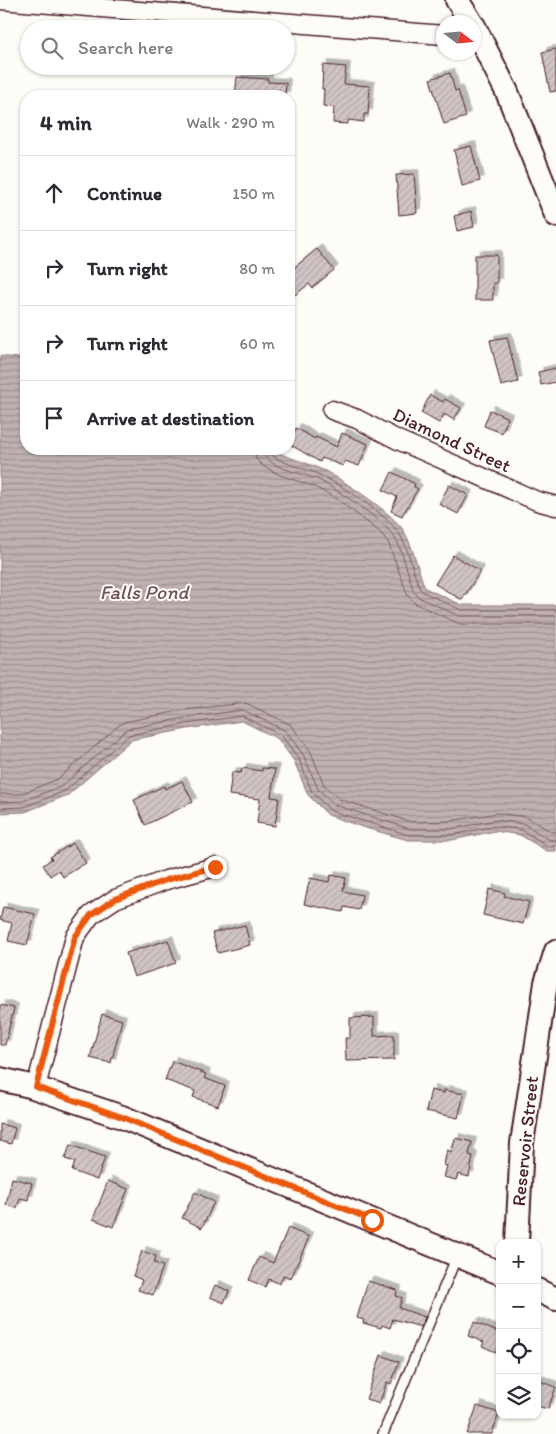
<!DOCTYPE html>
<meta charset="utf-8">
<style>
body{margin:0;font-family:Itim,sans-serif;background:#f2f2f3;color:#2b2b33}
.controls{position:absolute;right:15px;bottom:15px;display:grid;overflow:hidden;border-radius:10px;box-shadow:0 1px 4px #0004}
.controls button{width:45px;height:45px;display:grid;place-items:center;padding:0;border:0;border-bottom:1px solid #e1e1e2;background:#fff;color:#2b2b33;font:25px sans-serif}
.compass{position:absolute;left:436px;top:15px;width:45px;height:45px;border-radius:50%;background:#fff;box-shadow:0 1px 4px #0004;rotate:106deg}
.stop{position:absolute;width:15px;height:15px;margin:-11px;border:4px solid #ea580c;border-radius:50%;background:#fff}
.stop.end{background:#ea580c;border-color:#fff;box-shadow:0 1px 5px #0008}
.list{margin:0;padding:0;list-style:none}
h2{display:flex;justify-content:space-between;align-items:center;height:65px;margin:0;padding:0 20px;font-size:21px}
h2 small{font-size:16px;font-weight:400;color:#7c7c81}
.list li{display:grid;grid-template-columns:32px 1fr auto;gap:15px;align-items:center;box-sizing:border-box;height:75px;padding:0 20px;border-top:1px solid #e1e1e2}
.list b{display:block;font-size:19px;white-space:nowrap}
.list em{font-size:16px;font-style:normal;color:#7c7c81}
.icon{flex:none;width:28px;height:28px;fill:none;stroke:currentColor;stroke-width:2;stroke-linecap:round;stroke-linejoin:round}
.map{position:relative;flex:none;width:556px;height:1434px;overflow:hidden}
.search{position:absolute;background:#fff;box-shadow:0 1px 4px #0004;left:20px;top:20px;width:275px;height:55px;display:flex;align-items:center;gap:12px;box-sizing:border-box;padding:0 18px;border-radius:28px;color:#7c7c81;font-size:19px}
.panel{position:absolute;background:#fff;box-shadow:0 1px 4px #0004;left:20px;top:90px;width:275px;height:365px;border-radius:20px}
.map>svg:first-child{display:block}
.water{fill:url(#water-rules);stroke:#91777b}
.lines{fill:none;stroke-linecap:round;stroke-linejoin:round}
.shore{stroke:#795961;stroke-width:1}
.building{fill:url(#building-hatch);stroke:#4a1f2b;filter:url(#shadow)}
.service-casing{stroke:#4a1f2b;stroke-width:12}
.minor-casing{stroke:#4a1f2b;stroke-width:21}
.tertiary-casing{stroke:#4a1f2b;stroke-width:26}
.service{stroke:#fdfcf7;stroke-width:9}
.minor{stroke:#fdfcf7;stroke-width:18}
.tertiary{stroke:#fdfcf7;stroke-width:22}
.route{stroke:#ea580c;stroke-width:6}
.labels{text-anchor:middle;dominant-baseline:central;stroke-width:4;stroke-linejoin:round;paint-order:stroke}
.street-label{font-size:19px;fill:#4a1f2b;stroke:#fdfcf7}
.water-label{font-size:20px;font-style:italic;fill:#73525a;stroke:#fdfcf7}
</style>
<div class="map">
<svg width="556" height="1434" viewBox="0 0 556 1434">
<defs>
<pattern id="water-rules" width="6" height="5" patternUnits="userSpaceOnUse" patternTransform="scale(1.25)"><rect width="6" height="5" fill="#c0b1b1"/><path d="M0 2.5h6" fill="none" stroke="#9e8f90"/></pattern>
<pattern id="building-hatch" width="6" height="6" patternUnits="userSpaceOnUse" patternTransform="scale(1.25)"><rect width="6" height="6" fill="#d0c5c4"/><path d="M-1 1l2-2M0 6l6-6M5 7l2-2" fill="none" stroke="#b4a9a9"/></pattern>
<filter id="shadow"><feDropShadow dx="4.5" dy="-4.5" stdDeviation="0" flood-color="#0004"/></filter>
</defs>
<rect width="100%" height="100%" fill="#fdfcf7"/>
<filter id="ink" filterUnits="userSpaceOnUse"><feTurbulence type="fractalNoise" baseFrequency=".02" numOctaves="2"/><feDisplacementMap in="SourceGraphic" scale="10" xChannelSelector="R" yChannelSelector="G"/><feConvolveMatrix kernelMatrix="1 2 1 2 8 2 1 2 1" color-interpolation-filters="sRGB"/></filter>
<g filter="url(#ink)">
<path class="water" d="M 0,356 L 26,359 L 26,449 L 269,449 C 286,457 305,462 323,470 C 342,479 396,515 405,533 C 414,550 418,570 425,588 L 462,605 L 556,605 L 556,851 L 547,851 L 520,835 L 495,831 L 452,840 L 408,840 L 362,827 L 328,815 L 308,795 L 294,761 L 278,739 L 242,721 L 187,729 L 131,740 L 68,795 L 25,812 L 0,813 Z"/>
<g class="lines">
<path class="shore" d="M 254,449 L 256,459 L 263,466 L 280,475 L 315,487 L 337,499 L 381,533 L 388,542 L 408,596 L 416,604 L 460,624 L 556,624
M 262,449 C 263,468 304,473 319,480 C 337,490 384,520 395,538 C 402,549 409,577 414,592 L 420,598 L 459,616 L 556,616
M 268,449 C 269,460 300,467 310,471 C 332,478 389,515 400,535 C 408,548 414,574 420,589 L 423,592 L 461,610 L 556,610
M 0,794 L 21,794 L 58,779 L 118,726 L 124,722 L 184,710 L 246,703 L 291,725 L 311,752 L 324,785 L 339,799 L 411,822 L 450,821 L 497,813 L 526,817 L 552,832 L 556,832
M 0,802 L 23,801 L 62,786 L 127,729 L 185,718 L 243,710 L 286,731 L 304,756 L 318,789 L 335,805 L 410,829 L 451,829 L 496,820 L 524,824 L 550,840 L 556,840
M 0,808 L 24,807 L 65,791 L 129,735 L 186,724 L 242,716 L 281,735 L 299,759 L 312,792 L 331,811 L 409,835 L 452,835 L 495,826 L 522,830 L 548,846 L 556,846"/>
</g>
<path class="building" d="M 556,49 L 556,91 L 550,92 L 542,52 Z
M 323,65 L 346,67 L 344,84 L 370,86 L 368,114 L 364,114 L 364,122 L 348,120 L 348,124 L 333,123 L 334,107 L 323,106 L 324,89 L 322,89 Z
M 450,73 L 455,91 L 458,90 L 466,117 L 444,124 L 430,79 Z
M 237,77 L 268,79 L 268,82 L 286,83 L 285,96 L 235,96 Z
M 471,146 L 480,181 L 462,186 L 454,150 Z
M 414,174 L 417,213 L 399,215 L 396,175 Z
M 471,211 L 474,227 L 457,231 L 454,216 Z
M 317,249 L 334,270 L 312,288 L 309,284 L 295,295 L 289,287 L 289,272 Z
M 475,255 L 497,255 L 497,283 L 493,283 L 493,300 L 475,300 Z
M 507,337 L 518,382 L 501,386 L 490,340 Z
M 556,368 L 556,382 L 541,385 L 538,372 Z
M 430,395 L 443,402 L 445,399 L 461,408 L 454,420 L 444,414 L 439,423 L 421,413 Z
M 490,410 L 508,418 L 502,433 L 484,426 Z
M 296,428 L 315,439 L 316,437 L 337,447 L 342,433 L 368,444 L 359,466 L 345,461 L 343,466 L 322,458 L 320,462 L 289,444 Z
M 392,472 L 415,484 L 414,487 L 418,489 L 402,516 L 391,511 L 397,497 L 383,490 Z
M 449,485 L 468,495 L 458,514 L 439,504 Z
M 453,555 L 480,571 L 462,600 L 435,584 Z
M 242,768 L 262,771 L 262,768 L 275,769 L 271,797 L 279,798 L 275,826 L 257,823 L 260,799 L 229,795 L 232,772 L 241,773 Z
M 182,781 L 193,802 L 145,825 L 134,800 L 164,786 L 165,789 Z
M 73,843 L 86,863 L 63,877 L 59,870 L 50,876 L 43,865 L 52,859 L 50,857 Z
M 331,875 L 346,878 L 343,891 L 362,895 L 359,910 L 344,907 L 343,912 L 304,904 L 310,878 L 329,882 Z
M 489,889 L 505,893 L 504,896 L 529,902 L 523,924 L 483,915 Z
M 3,907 L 35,914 L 27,945 L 8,941 L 12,923 L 0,920 Z
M 245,925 L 250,945 L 218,953 L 212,933 Z
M 168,940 L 176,963 L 134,977 L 126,953 Z
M 0,1005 L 14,1008 L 5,1045 L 0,1045 Z
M 102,1014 L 122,1020 L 111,1063 L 90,1058 Z
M 374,1017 L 374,1036 L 394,1035 L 394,1060 L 346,1061 L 345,1038 L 350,1038 L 350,1018 Z
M 172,1061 L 206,1074 L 204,1078 L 225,1086 L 218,1106 L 193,1097 L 195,1091 L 165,1080 Z
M 431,1090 L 444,1093 L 444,1090 L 464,1094 L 458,1118 L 426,1111 Z
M 0,1124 L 15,1128 L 11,1144 L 0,1141 Z
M 455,1138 L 472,1142 L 469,1155 L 473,1156 L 469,1177 L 458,1174 L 456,1180 L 444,1177 L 447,1166 L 444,1165 L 447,1150 L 452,1152 Z
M 70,1145 L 105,1157 L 97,1180 L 72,1171 L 75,1162 L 65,1159 Z
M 12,1178 L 32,1183 L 28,1200 L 20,1198 L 17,1208 L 6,1205 Z
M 108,1181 L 128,1189 L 113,1227 L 93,1219 Z
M 195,1192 L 214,1202 L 202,1228 L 182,1218 Z
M 288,1228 L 309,1237 L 291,1278 L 283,1275 L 280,1284 L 269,1279 L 265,1287 L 249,1280 L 259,1257 L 273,1263 Z
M 142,1251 L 156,1256 L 154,1263 L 163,1266 L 153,1295 L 138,1290 L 142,1280 L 133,1276 Z
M 368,1281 L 397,1290 L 396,1296 L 402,1298 L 399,1308 L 425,1317 L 421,1327 L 393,1319 L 390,1328 L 382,1325 L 381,1328 L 363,1323 L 364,1320 L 357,1318 Z
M 215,1285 L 229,1291 L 224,1303 L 210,1297 Z
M 474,1322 L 500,1333 L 500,1354 L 482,1346 L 484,1342 L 468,1336 Z
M 381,1355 L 399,1362 L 391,1384 L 387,1382 L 379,1404 L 366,1399 Z
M 537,1380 L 556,1387 L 548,1409 L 537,1406 Z
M 477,1406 L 499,1413 L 492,1434 L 467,1434 Z"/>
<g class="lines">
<g class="service-casing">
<path id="service" d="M 383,1434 L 457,1256"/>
</g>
<g class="minor-casing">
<path id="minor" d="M 0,0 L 444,35
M 332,410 L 357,419 L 398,440 L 537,501 L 556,506
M 36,1087 L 75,937 L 91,915 L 115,899 L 166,880 L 215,867"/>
</g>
<g class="tertiary-casing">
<path id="tertiary" d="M 457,0 L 471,22
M 474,26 L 507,92 L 556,215
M 0,1079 L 30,1086 L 122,1117 L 500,1273
M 517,1243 L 522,1143 L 546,983 L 556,951
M 537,1290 L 556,1299"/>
</g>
<use href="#service" class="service"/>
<use href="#minor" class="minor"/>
<use href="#tertiary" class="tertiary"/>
</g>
</g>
<g class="lines" filter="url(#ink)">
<path class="route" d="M 215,867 L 166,880 L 115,899 L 91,915 L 75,937 L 36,1087 L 122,1117 L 372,1220"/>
</g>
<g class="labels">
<g class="street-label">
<text transform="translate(452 440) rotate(25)">Diamond Street</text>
<text transform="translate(525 1141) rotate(-84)">Reservoir Street</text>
</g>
<g class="water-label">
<text x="144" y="592">Falls Pond</text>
</g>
</g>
</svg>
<div class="controls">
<button>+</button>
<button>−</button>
<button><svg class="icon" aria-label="locate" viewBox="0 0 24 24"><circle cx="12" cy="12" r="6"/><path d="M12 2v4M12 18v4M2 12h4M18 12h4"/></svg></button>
<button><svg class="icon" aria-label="layers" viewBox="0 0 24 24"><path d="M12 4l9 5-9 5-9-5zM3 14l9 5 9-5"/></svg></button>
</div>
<svg class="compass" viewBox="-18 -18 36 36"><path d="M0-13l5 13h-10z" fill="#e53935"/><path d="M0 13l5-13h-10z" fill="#7c7c81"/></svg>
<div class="stop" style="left:372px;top:1220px"></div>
<div class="stop end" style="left:215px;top:867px"></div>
<div class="search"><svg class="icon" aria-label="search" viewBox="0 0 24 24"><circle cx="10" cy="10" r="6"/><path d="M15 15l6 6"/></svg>Search here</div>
<section class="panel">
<h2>4 min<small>Walk · 290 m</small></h2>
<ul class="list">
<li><svg class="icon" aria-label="ahead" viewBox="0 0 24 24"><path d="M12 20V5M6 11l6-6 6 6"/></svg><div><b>Continue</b></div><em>150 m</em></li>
<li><svg class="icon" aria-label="right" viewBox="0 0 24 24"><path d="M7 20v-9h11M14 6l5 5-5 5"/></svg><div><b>Turn right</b></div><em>80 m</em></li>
<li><svg class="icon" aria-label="right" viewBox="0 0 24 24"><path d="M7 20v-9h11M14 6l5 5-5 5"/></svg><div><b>Turn right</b></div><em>60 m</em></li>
<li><svg class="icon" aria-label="arrive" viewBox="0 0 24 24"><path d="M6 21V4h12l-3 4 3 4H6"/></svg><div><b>Arrive at destination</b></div></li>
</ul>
</section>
</div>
